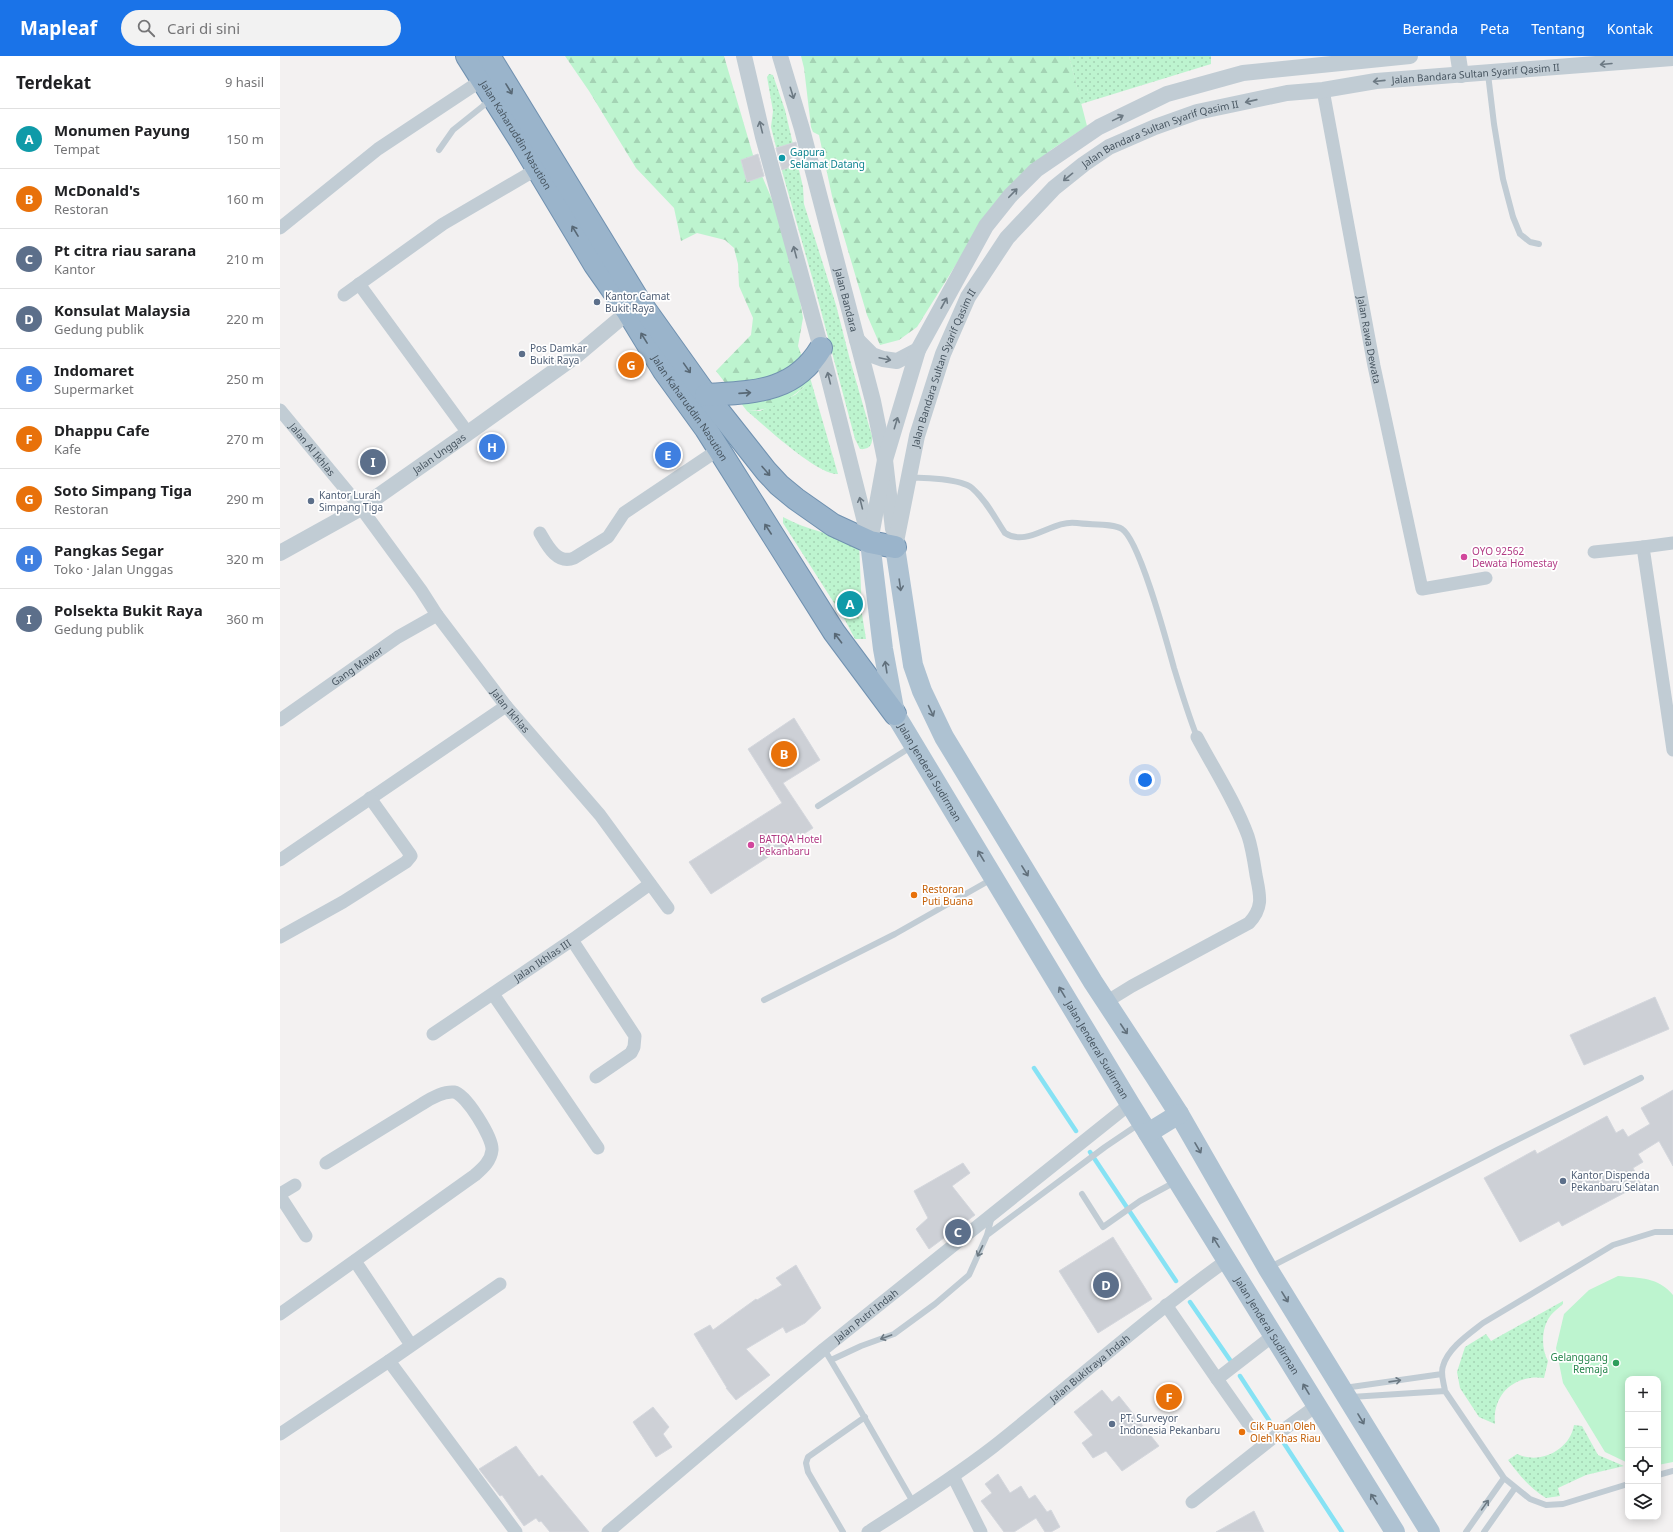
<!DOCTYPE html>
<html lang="id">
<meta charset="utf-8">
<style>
body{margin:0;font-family:"Noto Sans",sans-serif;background:#f2f2f2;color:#202124}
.controls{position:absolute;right:12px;bottom:12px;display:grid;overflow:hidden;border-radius:8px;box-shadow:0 2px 10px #0003}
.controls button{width:36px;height:36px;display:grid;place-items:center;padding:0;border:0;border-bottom:1px solid #e0e0e0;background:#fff;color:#202124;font:20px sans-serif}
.you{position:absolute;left:865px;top:724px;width:14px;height:14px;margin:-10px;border:3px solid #fff;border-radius:50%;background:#1a73e8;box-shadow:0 0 0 6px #1a73e833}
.badge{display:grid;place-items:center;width:26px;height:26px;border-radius:50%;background:#1a73e8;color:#fff;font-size:13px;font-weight:700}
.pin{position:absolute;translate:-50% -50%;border:2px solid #fff;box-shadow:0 1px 4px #0006}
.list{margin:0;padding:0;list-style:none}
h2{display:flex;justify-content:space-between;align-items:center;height:52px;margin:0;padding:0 16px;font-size:17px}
h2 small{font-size:13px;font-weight:400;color:#757577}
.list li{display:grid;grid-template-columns:26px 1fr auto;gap:12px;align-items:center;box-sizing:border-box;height:60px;padding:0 16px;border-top:1px solid #e0e0e0}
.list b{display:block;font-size:15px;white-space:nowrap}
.list p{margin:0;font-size:13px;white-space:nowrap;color:#757577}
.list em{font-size:13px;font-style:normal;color:#757577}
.icon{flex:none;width:22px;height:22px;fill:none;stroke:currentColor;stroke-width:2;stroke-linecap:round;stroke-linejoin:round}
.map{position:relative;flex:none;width:1393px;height:1476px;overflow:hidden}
header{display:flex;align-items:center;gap:24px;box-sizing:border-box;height:56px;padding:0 20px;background:#1a73e8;color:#fff}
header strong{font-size:19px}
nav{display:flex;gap:22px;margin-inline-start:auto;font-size:14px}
.search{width:280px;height:36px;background:#f2f2f2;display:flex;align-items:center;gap:10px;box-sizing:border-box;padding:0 14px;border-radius:22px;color:#757577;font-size:15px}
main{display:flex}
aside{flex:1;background:#fff}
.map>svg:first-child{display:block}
.green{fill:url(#green-dots)}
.forest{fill:url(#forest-firs)}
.pitch{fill:#bdf4cf}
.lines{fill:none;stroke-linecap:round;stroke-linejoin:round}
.stream{stroke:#86e2f4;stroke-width:4.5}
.building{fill:#cdd0d6;stroke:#d4d7dd}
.trunk-casing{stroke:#7091b0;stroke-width:24}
.service{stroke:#c1ccd4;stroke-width:6}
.minor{stroke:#c1ccd4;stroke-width:13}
.tertiary{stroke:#c1ccd4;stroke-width:16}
.primary{stroke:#aec2d2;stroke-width:20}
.trunk{stroke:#9ab4cb;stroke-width:22}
.oneway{stroke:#6c7983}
.oneway2{stroke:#586875}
.oneway3{stroke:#61707c}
.culture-dot{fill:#0f9aa8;stroke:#fff;stroke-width:1.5}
.service-dot{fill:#5c6f8a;stroke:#fff;stroke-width:1.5}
.hotel-dot{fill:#d1479c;stroke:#fff;stroke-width:1.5}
.food-dot{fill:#e8710a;stroke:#fff;stroke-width:1.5}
.leisure-dot{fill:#2e9e5b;stroke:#fff;stroke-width:1.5}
.labels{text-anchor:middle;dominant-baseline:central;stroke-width:3.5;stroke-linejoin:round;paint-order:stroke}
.street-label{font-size:10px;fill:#475560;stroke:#fff}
.culture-label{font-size:10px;fill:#0d838f;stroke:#fff;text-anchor:start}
.service-label{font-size:10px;fill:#4e5e75;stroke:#fff;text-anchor:start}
.hotel-label{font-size:10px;fill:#b23c85;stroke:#fff;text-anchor:start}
.food-label{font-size:10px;fill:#c56008;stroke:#fff;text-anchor:start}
.leisure-label{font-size:10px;fill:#27864d;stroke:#fff;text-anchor:end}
</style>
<header>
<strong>Mapleaf</strong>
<div class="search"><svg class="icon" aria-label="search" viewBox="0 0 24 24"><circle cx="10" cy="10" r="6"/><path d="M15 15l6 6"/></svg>Cari di sini</div>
<nav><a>Beranda</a><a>Peta</a><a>Tentang</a><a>Kontak</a></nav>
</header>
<main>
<aside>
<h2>Terdekat<small>9 hasil</small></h2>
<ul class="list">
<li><span class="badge" style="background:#0f9aa8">A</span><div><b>Monumen Payung</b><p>Tempat</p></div><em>150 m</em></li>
<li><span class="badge" style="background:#e8710a">B</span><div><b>McDonald's</b><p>Restoran</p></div><em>160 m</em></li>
<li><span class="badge" style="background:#5c6f8a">C</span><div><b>Pt citra riau sarana</b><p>Kantor</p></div><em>210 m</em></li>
<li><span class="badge" style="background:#5c6f8a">D</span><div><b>Konsulat Malaysia</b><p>Gedung publik</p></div><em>220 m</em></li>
<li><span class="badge" style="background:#3f7fe0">E</span><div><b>Indomaret</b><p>Supermarket</p></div><em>250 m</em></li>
<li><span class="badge" style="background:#e8710a">F</span><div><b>Dhappu Cafe</b><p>Kafe</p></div><em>270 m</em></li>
<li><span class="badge" style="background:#e8710a">G</span><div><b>Soto Simpang Tiga</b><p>Restoran</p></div><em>290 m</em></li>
<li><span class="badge" style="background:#3f7fe0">H</span><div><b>Pangkas Segar</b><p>Toko · Jalan Unggas</p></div><em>320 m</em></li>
<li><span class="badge" style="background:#5c6f8a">I</span><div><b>Polsekta Bukit Raya</b><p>Gedung publik</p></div><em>360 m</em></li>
</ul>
</aside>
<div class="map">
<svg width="1393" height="1476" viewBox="0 0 1393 1476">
<defs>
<pattern id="green-dots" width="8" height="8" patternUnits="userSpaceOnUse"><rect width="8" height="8" fill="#bdf4cf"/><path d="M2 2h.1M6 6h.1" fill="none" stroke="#a4d3b4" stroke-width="1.8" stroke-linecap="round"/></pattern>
<pattern id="forest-firs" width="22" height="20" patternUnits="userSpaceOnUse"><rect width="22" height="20" fill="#bdf4cf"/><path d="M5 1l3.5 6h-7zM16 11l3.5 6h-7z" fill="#a4d3b4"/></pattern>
</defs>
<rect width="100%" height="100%" fill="#f3f1f1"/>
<path class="green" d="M 789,0 L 931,0 L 931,8 L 801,48 Z
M 489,18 L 493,19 L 505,54 L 523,131 L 524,148 L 556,249 L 570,304 L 592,380 C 593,389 589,394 580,393 L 575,383 L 532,221 L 502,115 L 491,71 L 493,55 L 487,21 Z
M 531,325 L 558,418 C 537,419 484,369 467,355 L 480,355 L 515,339 Z
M 503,461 C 527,474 553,479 579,485 L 582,558 L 586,583 L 575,583 L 565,564 L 503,467 Z
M 1283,1245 L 1283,1248 C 1279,1252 1274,1255 1271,1259 C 1261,1271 1261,1293 1268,1305 L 1264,1322 C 1235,1318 1212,1338 1215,1368 L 1199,1361 L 1180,1332 L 1177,1316 L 1185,1291 L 1206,1278 L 1211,1285 Z
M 1294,1369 L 1302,1370 L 1318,1399 L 1344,1410 L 1306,1419 L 1278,1432 L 1280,1440 L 1266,1442 C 1250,1432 1239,1419 1228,1404 L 1237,1398 C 1260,1409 1290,1394 1294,1369 Z"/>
<path class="forest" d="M 285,0 L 444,0 L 473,99 L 503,169 L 517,227 L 523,262 L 518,290 L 531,325 C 512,342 493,355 467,355 L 436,315 L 471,279 L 473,262 L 459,230 L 458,208 L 454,192 L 445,184 L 417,177 L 401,185 L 394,152 L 356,112 L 309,35 Z
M 521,0 L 789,0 L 807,70 L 771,94 L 712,151 L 637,271 L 619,284 L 600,289 L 587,259 L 552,140 L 539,79 L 533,76 L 531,71 L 524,12 Z"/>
<path class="pitch" d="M 1338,1220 C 1360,1222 1378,1221 1393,1239 L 1393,1406 L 1378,1409 L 1378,1323 L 1348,1323 L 1348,1407 L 1325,1396 L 1283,1327 L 1276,1292 L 1284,1258 L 1309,1234 Z"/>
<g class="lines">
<path class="stream" d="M 754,1012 L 796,1075
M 810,1096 L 896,1225
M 910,1246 L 950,1304
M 960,1320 L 1062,1476"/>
</g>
<path class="building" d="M 516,86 L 521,107 L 502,114 L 496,92 Z
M 478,98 L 484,120 L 467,126 L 461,104 Z
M 514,662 L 540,704 L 503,727 L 533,772 L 431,838 L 409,806 L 502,747 L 468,693 Z
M 1375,941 L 1389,973 L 1304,1009 L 1290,979 Z
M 1393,1034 L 1393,1110 L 1379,1085 L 1358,1098 L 1363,1106 L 1353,1112 L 1361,1128 L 1282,1170 L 1279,1165 L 1240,1186 L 1204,1122 L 1255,1094 L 1257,1098 L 1327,1060 L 1336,1077 L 1343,1073 L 1348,1081 L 1370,1068 L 1361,1052 Z
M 683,1107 L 690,1117 L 672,1130 L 695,1159 L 649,1193 L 636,1173 L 648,1162 L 634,1135 Z
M 833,1181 L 872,1243 L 818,1277 L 779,1215 Z
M 516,1209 L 541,1252 L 525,1267 L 506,1277 L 503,1271 L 466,1293 L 490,1319 L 456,1344 L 446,1332 L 447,1332 L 414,1278 L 430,1269 L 433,1274 L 476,1243 L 477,1244 L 502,1229 L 496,1222 Z
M 822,1334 L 832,1346 L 839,1340 L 879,1390 L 842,1415 L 826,1395 L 813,1402 L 802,1387 L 813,1379 L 794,1356 Z
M 373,1351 L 389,1371 L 383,1378 L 392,1391 L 376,1401 L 353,1366 Z
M 236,1390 L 259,1421 L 262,1419 L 309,1476 L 270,1476 L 261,1465 L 259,1466 L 256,1462 L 244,1470 L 222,1439 L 220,1440 L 199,1413 Z
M 718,1418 L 730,1437 L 741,1430 L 749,1443 L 755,1439 L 767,1456 L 771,1454 L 780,1471 L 771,1476 L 765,1476 L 756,1462 L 734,1476 L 724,1476 L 701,1445 L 712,1437 L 705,1428 Z
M 974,1455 L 984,1476 L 936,1476 Z"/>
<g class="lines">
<g class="trunk-casing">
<g id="trunk">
<path id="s11" d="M 187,0 L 240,84 L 315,209 L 348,256 L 384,315 L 426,373 L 554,576 L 615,658"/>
<path d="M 209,0 L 359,245 L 426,339 L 486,415 L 499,429 L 516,443 L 553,469 L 590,486 L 615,491"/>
<path d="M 426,339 C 473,336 514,337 541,292"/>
</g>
</g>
<path class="service" d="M 1208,18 L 1214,68 L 1223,123 L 1233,161 L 1240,178 L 1250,186 L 1259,188
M 159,94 L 173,74 L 203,50 L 209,43
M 629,422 C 644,421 681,423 692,432 C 706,444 715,462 725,477 C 748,492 772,463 797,467 C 809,469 833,467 842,473 C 860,485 887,587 894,612 C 901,635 908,658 917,681
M 538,750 L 631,691
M 484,944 L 615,878 L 712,823
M 802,1138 L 823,1171 L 860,1145 L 895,1126
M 707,1179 L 825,1091 L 859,1068
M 990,1211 L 1219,1093 L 1361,1022
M 544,1293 L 575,1345 L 633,1446
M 551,1304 L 581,1290 L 614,1278 L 655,1248 L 689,1219 L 707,1179 L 712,1160
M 1064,1332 L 1162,1318
M 1071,1341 L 1165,1335
M 1378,1419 L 1393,1415
M 1348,1428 L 1283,1448 L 1266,1449 L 1250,1443 L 1224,1422 L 1165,1335 C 1164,1327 1160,1318 1163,1310 C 1168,1292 1189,1278 1203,1267 L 1333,1189 L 1375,1176 L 1393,1176
M 563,1476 L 528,1416 L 526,1407 L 528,1401 L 585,1361
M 1186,1476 L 1224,1422
M 1204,1476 L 1235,1432"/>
<g class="minor">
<path id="s1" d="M 1043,34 L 1094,310 L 1142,533 L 1206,522"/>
<path d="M 0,172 L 98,93 L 202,24"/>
<path d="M 79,228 L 188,377"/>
<path d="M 64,239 L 163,168 L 257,113"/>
<path id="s2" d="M 0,354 L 81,452 L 141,534 L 157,559 L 226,650 L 320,759 L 388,852"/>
<path d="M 260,477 C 267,489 277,509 294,502 L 328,481 L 344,457 L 438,394"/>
<path d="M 1393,487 L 1363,491 L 1393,694"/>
<path d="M 1314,496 L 1363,491"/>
<path id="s3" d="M 0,664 L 118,581 L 157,559"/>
<path d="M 0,804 L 226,650"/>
<path d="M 0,881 L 63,846 L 126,806 L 131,800 L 130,798 L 90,742"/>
<path d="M 292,884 L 355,980 L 354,991 L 351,997 L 316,1021"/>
<path d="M 213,938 L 318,1092"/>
<path d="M 826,946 L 852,930 L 969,867 C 984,851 980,839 976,819 C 974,806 972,792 968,780 C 955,745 934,713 917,681"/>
<path id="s4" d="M 153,978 L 292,884 L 370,828"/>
<path d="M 0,1138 L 15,1129"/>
<path d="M 0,1140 L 26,1180"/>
<path d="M 75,1205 L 131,1289"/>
<path d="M 886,1249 L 937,1323 L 994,1279"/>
<path d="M 0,1258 L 195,1119 C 203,1112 211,1105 212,1094 C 213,1082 186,1038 174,1036 C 163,1035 151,1042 142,1048 L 46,1107"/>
<path d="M 109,1305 L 236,1476"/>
<path d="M 937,1323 L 970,1370"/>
<path d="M 0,1378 L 109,1305 L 220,1228"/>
<path d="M 673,1420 L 701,1476"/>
<path d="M 912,1446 L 1003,1374 L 1036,1350"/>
<path id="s5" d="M 328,1476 L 544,1293 L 850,1048"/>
<path id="s6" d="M 588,1476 C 630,1449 673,1422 713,1391 C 791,1329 866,1262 947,1204"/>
</g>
<g class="tertiary">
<path d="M 464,0 L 483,81 L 541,292 L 588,478"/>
<path id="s7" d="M 500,0 L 522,73 L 593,345 L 605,404 L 613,473"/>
<path d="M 1178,0 L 1181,19"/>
<path d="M 577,284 L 592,299 L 603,303 L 617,305 L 638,294"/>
<path d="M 590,486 L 605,404 L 638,294 L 706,170 L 730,140 L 756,114 L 819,71 L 887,38 L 963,17 L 1130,0"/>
<path id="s8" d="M 615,491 L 637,380 L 663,298 L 688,241 L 727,182 L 774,132 L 804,108 L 829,91 L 875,71 L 917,56 L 1007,37 L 1043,34 L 1096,25 L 1393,2"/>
<path id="s9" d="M 0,497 L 81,452 L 188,377 L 297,299 L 348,256"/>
</g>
<g class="primary">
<path id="s10" d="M 590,486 L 603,593 L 615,658 L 850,1048 L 1115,1476"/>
<path d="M 615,491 L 633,609 L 642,635 L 664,681 L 813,926 L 874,1019 L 899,1058 L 988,1213 L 1150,1476"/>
<path d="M 868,1077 L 899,1058"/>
</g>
<use href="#trunk" class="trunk"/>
</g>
<defs><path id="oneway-shaft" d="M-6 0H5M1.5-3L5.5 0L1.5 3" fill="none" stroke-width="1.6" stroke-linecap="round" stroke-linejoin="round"/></defs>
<g class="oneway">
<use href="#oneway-shaft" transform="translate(1326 8) rotate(175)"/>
<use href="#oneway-shaft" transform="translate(1099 25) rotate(174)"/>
<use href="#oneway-shaft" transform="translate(512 37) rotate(73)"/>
<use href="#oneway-shaft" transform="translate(971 45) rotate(167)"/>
<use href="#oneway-shaft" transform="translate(838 62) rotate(-26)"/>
<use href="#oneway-shaft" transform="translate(481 71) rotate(-104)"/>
<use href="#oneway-shaft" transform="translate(788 121) rotate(141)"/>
<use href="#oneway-shaft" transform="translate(733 137) rotate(-46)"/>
<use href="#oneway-shaft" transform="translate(515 196) rotate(-105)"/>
<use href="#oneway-shaft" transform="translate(664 247) rotate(-61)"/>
<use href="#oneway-shaft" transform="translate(605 303) rotate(12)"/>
<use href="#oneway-shaft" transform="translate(549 322) rotate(-104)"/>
<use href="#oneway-shaft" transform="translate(616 367) rotate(-73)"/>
<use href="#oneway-shaft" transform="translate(581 447) rotate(-104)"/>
<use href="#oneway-shaft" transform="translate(700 1195) rotate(116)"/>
<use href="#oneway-shaft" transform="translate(606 1281) rotate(160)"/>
<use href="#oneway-shaft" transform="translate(1115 1325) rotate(-8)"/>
<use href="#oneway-shaft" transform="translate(1205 1449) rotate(-55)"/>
</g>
<g class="oneway2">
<use href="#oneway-shaft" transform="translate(229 33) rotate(59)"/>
<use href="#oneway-shaft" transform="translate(295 175) rotate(-121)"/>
<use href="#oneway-shaft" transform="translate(364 282) rotate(-122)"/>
<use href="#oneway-shaft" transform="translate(407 312) rotate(55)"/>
<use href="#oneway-shaft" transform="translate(465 337) rotate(-4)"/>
<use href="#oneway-shaft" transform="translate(486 415) rotate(49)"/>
<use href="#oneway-shaft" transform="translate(488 473) rotate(-123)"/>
<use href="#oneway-shaft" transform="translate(558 582) rotate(-127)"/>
</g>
<g class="oneway3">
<use href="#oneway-shaft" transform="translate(620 529) rotate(82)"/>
<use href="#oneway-shaft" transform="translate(606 611) rotate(-99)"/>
<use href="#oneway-shaft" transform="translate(651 655) rotate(65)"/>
<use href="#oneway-shaft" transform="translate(701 800) rotate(-121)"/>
<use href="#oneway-shaft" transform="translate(745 815) rotate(58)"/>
<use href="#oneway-shaft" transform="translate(782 936) rotate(-121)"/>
<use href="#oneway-shaft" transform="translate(844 973) rotate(56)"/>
<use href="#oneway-shaft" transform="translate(918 1092) rotate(60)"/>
<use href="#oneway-shaft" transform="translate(936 1186) rotate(-122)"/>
<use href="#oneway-shaft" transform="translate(1005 1241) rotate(58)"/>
<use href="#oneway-shaft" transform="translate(1026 1333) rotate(-121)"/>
<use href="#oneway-shaft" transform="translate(1081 1363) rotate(59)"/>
<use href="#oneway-shaft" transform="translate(1094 1443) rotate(-123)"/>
</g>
<circle class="culture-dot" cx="502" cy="102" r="4"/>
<g class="service-dot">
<circle cx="317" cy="246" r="4"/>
<circle cx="242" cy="298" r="4"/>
<circle cx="31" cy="445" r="4"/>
<circle cx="1283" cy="1125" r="4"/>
<circle cx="832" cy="1368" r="4"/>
</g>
<g class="hotel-dot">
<circle cx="1184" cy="501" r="4"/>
<circle cx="471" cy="789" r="4"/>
</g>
<g class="food-dot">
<circle cx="634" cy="839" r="4"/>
<circle cx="962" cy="1376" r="4"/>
</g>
<circle class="leisure-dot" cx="1336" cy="1307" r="4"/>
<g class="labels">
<g class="street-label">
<text stroke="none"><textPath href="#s8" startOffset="846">Jalan Bandara Sultan Syarif Qasim II</textPath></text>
<text stroke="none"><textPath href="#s11" startOffset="93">Jalan Kaharuddin Nasution</textPath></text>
<text stroke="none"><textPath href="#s8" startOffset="522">Jalan Bandara Sultan Syarif Qasim II</textPath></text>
<text stroke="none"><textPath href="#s7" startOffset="253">Jalan Bandara</textPath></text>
<text stroke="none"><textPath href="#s1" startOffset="254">Jalan Rawa Dewata</textPath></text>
<text stroke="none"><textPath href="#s8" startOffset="186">Jalan Bandara Sultan Syarif Qasim II</textPath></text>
<text stroke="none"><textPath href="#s11" startOffset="417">Jalan Kaharuddin Nasution</textPath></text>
<text stroke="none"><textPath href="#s2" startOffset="51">Jalan Al Ikhlas</textPath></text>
<text stroke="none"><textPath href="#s9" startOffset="188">Jalan Unggas</textPath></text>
<text stroke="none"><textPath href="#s3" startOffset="94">Gang Mawar</textPath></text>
<text stroke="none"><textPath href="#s2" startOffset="379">Jalan Ikhlas</textPath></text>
<text stroke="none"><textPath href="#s10" startOffset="242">Jalan Jenderal Sudirman</textPath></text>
<text stroke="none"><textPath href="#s4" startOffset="132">Jalan Ikhlas III</textPath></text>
<text stroke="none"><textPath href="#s10" startOffset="566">Jalan Jenderal Sudirman</textPath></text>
<text stroke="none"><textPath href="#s5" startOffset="337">Jalan Putri Indah</textPath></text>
<text stroke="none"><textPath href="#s10" startOffset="890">Jalan Jenderal Sudirman</textPath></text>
<text stroke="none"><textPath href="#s6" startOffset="276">Jalan Bukitraya Indah</textPath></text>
</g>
<g class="culture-label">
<text x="510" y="96">Gapura<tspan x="510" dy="12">Selamat Datang</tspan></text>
</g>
<g class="service-label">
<text x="325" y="240">Kantor Camat<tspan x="325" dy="12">Bukit Raya</tspan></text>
<text x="250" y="292">Pos Damkar<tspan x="250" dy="12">Bukit Raya</tspan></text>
<text x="39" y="439">Kantor Lurah<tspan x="39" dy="12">Simpang Tiga</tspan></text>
<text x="1291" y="1119">Kantor Dispenda<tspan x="1291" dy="12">Pekanbaru Selatan</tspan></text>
<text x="840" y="1362">PT. Surveyor<tspan x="840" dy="12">Indonesia Pekanbaru</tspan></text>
</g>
<g class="hotel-label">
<text x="1192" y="495">OYO 92562<tspan x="1192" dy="12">Dewata Homestay</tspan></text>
<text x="479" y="783">BATIQA Hotel<tspan x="479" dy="12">Pekanbaru</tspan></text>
</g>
<g class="food-label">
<text x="642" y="833">Restoran<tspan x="642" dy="12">Puti Buana</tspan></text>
<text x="970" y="1370">Cik Puan Oleh<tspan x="970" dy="12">Oleh Khas Riau</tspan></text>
</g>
<g class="leisure-label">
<text x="1328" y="1301">Gelanggang<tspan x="1328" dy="12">Remaja</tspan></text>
</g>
</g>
</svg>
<div class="controls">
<button>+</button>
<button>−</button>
<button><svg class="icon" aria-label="locate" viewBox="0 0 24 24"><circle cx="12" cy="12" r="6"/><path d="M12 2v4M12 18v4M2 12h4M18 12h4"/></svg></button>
<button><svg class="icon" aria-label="layers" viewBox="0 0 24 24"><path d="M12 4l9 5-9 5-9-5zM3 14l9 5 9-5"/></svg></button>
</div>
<div class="you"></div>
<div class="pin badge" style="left:570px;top:548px;background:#0f9aa8">A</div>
<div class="pin badge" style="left:504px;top:698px;background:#e8710a">B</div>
<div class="pin badge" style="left:678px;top:1176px;background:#5c6f8a">C</div>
<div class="pin badge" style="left:826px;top:1229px;background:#5c6f8a">D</div>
<div class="pin badge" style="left:388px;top:399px;background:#3f7fe0">E</div>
<div class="pin badge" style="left:889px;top:1341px;background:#e8710a">F</div>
<div class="pin badge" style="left:351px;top:309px;background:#e8710a">G</div>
<div class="pin badge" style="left:212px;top:391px;background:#3f7fe0">H</div>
<div class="pin badge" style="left:93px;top:406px;background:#5c6f8a">I</div>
</div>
</main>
